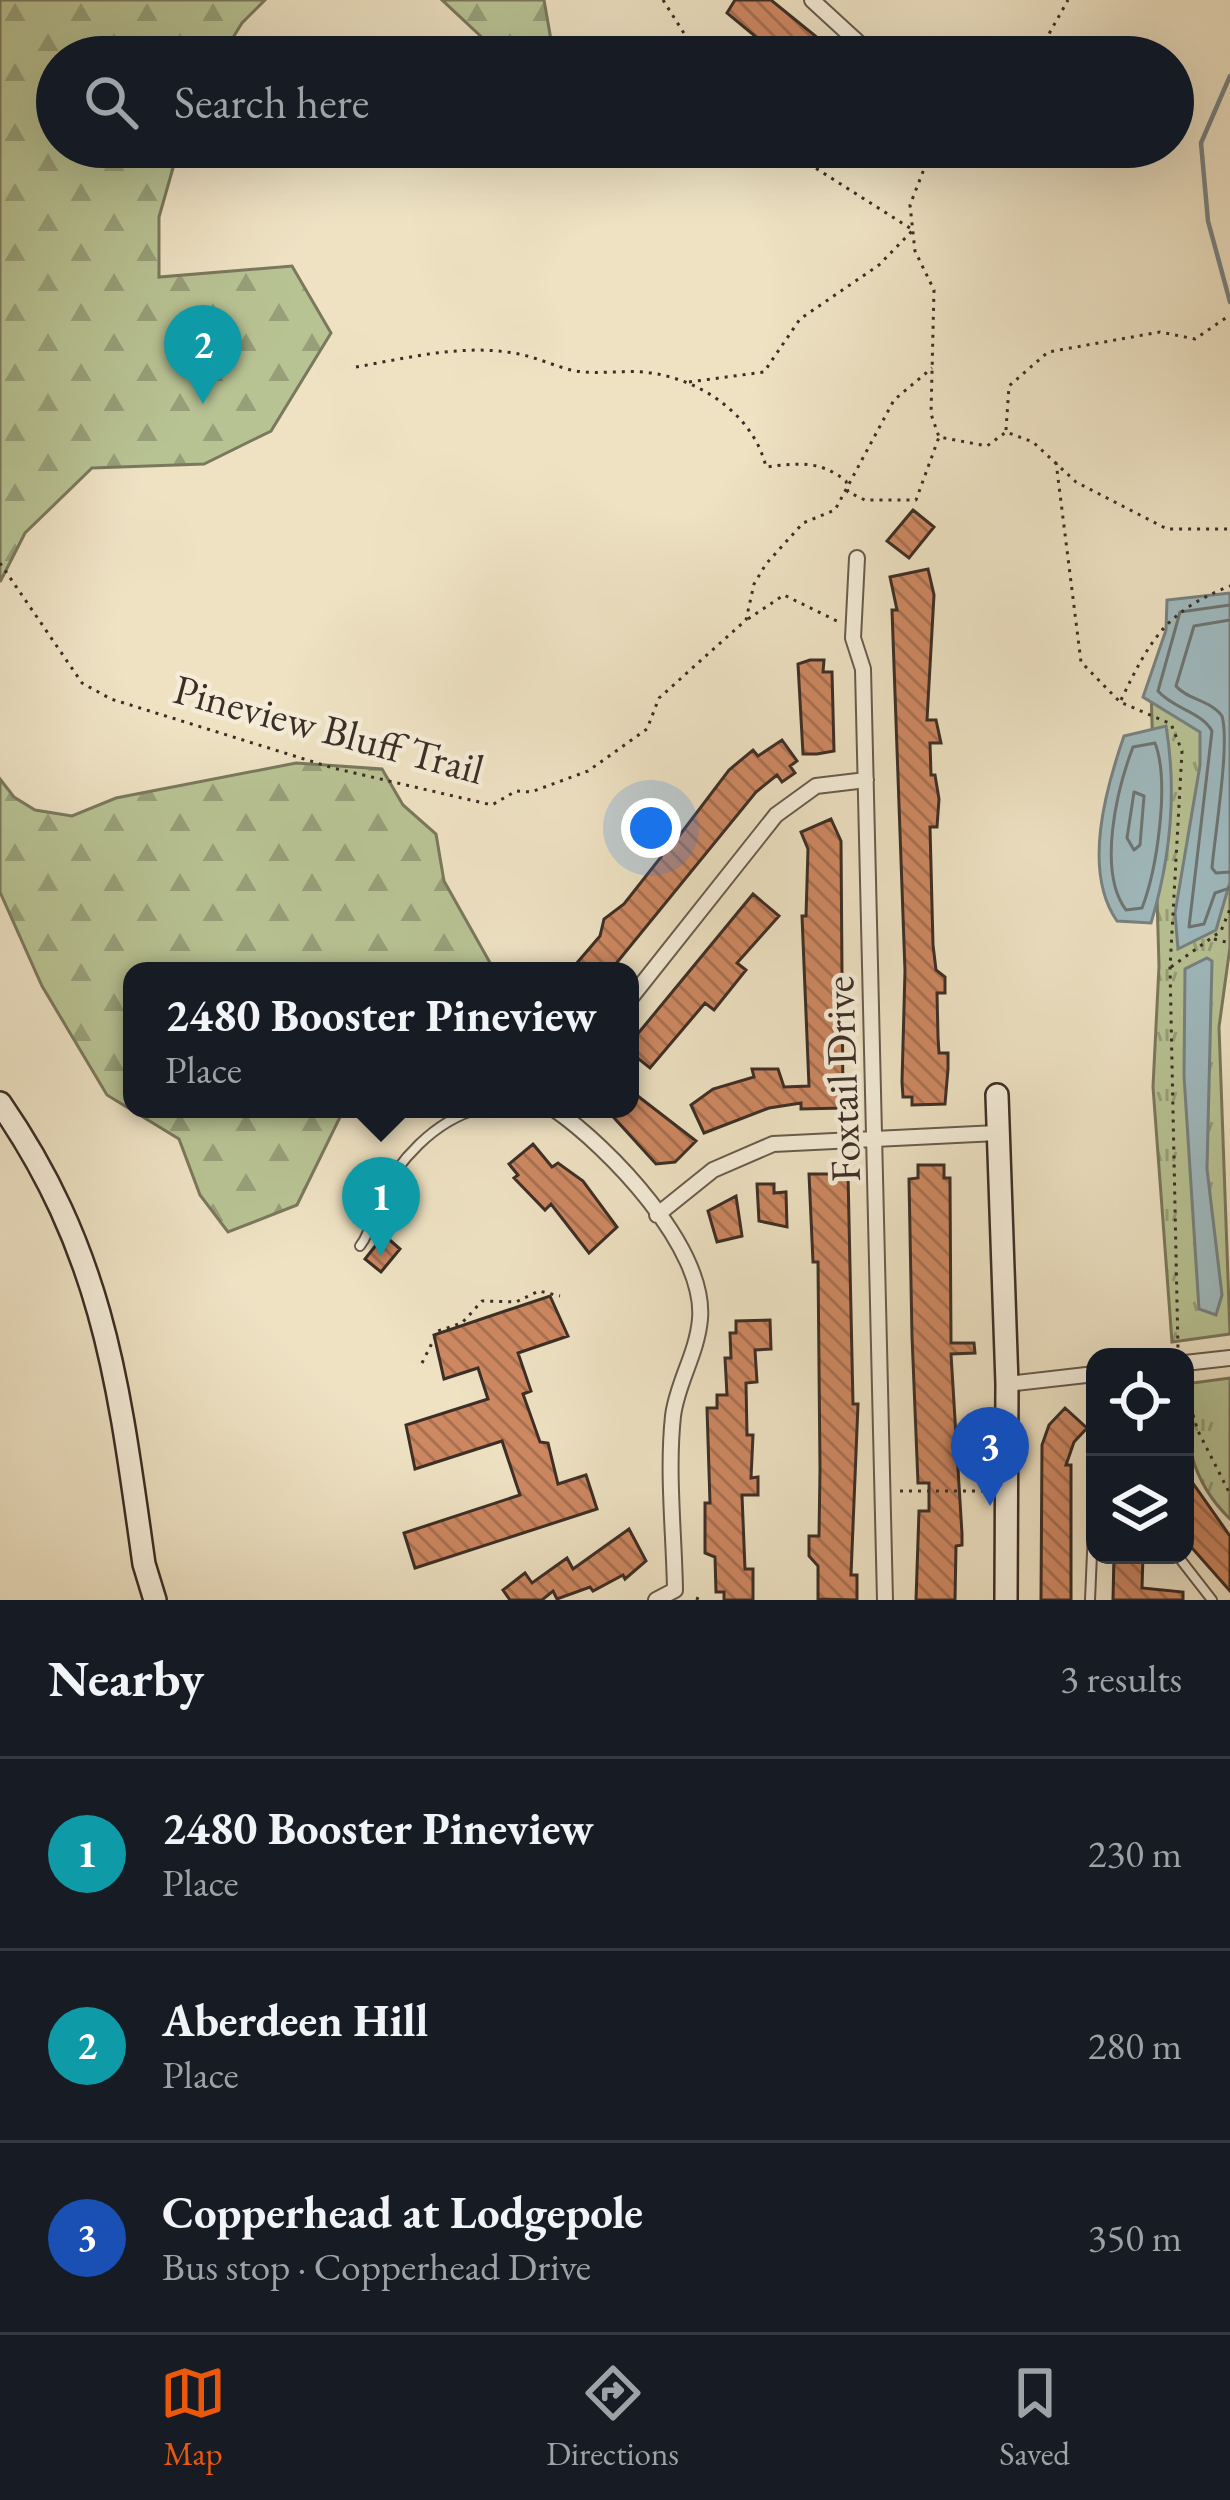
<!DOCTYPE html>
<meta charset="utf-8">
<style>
body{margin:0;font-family:"EB Garamond",serif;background:#242831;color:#f1f3f6}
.controls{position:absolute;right:36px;bottom:36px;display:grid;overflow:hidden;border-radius:24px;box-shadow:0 12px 48px #0002}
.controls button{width:108px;height:108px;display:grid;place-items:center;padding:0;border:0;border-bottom:3px solid #363941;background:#171b24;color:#f1f3f6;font:60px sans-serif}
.you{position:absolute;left:651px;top:828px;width:42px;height:42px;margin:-30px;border:9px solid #fff;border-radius:50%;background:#1a73e8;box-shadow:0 0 0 18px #1a73e833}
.badge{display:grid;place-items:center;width:78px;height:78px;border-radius:50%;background:#ea580c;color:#fff;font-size:39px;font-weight:700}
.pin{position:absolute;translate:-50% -99px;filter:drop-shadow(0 3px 6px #0008)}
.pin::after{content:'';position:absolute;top:63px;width:42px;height:36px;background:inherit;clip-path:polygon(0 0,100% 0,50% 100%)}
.popup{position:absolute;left:123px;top:962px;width:516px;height:156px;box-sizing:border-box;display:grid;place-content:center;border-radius:24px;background:#171b24;filter:drop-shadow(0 3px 9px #0005);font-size:39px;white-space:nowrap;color:#9ea1a6}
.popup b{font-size:45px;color:#f1f3f6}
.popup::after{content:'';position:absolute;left:50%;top:100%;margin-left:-24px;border:24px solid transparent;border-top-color:#171b24}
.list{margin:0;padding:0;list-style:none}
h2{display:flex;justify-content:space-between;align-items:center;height:156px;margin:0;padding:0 48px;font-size:51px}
h2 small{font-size:39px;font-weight:400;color:#9ea1a6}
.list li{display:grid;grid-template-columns:78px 1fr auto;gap:36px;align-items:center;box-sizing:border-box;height:192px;padding:0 48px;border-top:3px solid #363941}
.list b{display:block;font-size:45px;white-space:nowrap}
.list p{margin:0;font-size:39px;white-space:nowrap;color:#9ea1a6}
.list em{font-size:39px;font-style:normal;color:#9ea1a6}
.icon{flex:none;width:66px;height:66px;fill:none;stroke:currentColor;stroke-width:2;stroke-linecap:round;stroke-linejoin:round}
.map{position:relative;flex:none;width:1230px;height:1600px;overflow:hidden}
.search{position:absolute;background:#171b24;box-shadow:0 12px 48px #0002;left:36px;right:36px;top:36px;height:132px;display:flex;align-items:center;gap:30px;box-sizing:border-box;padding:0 42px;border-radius:66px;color:#9ea1a6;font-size:45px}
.sheet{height:732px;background:#171b24}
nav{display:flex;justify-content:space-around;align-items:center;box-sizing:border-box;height:168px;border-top:3px solid #363941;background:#171b24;font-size:33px;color:#9ea1a6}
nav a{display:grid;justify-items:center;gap:6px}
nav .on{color:#ea580c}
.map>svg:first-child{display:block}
.grass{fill:url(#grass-tufts);stroke:#7a785d;stroke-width:3}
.forest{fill:url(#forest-firs);stroke:#7a785d;stroke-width:3}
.water{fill:#9fbabf;stroke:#778282;stroke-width:3}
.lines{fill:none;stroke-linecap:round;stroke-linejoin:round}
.shore{stroke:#6e7472;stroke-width:3}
.stream{stroke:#778282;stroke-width:4.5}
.building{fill:url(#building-back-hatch);stroke:#3c2e26;stroke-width:3}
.lane-casing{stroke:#685b4d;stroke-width:12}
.street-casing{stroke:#685b4d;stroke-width:18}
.secondary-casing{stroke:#3c2e26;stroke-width:26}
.path{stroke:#3c2e26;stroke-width:3;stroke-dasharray:3 6;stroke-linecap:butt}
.lane{stroke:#f4ecd8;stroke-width:8}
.street{stroke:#f4ecd8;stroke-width:14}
.secondary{stroke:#f4ecd8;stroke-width:21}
.labels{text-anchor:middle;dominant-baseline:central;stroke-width:9;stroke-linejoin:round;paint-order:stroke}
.street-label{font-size:42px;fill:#3c2e26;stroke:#f4ecd8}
</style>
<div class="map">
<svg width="1230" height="1600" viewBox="0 0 1230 1600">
<defs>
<pattern id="grass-tufts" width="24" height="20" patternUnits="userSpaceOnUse" patternTransform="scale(3)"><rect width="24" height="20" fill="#b8c394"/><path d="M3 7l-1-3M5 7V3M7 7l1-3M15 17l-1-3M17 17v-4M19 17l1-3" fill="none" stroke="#979f79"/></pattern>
<pattern id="forest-firs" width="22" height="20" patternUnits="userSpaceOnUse" patternTransform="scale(3)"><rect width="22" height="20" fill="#b8c394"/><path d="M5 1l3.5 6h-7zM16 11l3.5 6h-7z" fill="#979f79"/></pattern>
<pattern id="building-back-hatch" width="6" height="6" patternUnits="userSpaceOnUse" patternTransform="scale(3)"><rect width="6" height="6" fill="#ce8862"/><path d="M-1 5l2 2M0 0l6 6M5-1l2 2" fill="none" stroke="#a87051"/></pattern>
</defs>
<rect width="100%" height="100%" fill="#eee2c3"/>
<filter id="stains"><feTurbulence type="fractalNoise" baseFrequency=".00167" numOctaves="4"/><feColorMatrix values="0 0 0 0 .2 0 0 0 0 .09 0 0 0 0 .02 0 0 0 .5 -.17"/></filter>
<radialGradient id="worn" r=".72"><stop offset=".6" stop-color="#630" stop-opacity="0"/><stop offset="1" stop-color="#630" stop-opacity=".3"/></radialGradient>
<path class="grass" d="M 1230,655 L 1230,947 L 1219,1027 L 1230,1334 L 1172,1342 L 1153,1087 L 1159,966 L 1151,688 Z
M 1230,1378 L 1230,1519 C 1189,1479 1185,1438 1185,1384 Z"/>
<path class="forest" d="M 0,0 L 265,0 L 242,23 L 221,57 L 57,57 L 57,147 L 179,147 L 159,217 L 159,277 L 292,266 L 331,333 L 271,431 L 204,464 L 92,468 L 25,533 L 0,582 Z
M 442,0 L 544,0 L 554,57 L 503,57 Z
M 296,763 L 382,769 L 403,805 L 436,834 L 444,881 L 493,968 L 132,971 L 132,1109 L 344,1109 L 297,1205 L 228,1232 L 200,1195 L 179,1139 L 107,1095 L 42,986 L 0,892 L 0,779 L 14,797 L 35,810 L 72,816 L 116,798 Z"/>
<path class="water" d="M 1230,593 L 1230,882 L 1216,930 L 1178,949 L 1175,913 L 1200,765 L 1200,732 L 1143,697 L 1166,630 L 1167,600 Z
M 1166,726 C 1177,792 1170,860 1151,923 L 1117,921 C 1082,871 1106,788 1124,736 Z
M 1207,958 L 1212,961 L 1207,1169 L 1222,1295 L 1216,1315 L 1199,1309 L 1184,1076 L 1185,969 Z"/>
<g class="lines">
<path class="shore" d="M 1230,605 L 1180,612 L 1158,691 C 1172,708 1202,712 1212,731 L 1189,927 L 1204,924 L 1215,893 L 1230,888
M 1230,620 L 1194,626 L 1176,686 C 1187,700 1211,700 1222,716 C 1230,744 1215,833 1212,868 L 1216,873 L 1230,872
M 1155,743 C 1170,782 1157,869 1142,908 L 1126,910 C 1097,871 1117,789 1133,747 Z
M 1134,792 L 1144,796 L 1140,845 L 1134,850 L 1127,838 Z"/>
<path class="stream" d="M 1230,76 L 1201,143 L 1208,221 L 1230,302"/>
</g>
<path class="building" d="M 735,0 L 771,0 L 829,47 L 823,57 L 766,57 L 749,47 L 755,36 L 727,13 Z
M 913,510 L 934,527 L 909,558 L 887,541 Z
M 928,569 L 934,595 L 927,720 L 936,720 L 941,743 L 930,743 L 931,775 L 935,775 L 939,799 L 937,827 L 930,827 L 933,945 L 936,970 L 945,977 L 945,993 L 937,993 L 938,1037 L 939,1053 L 948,1053 L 948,1069 L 945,1104 L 912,1105 L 912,1097 L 903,1097 L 902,1082 L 905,971 L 892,610 L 897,610 L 890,577 Z
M 810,660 L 824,660 L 823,672 L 832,672 L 834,751 L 817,754 L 803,754 L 798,664 Z
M 782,740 L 797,761 L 790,766 L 795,773 L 782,782 L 777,775 L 756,792 L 610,971 L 570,971 L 600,936 L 604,919 L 624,904 L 661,857 L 657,855 L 676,840 L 729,770 L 753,750 L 758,756 Z
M 831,819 L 841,841 L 843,1108 L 801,1109 L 801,1103 L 769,1108 L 704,1133 L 691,1105 L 713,1089 L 754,1077 L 752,1069 L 778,1069 L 784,1087 L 809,1086 L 802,916 L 806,916 L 808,849 L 801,832 Z
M 753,894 L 779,916 L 737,963 L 746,970 L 714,1010 L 705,1003 L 650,1068 L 630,1052 L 631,1042 Z
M 630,1090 L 696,1141 L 675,1162 L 656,1164 L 606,1109 L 630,1109 Z
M 533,1144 L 552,1167 L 558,1163 L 583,1181 L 617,1227 L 589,1253 L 551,1204 L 545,1210 L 514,1178 L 518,1175 L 509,1164 Z
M 918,1165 L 944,1165 L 944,1178 L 950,1178 L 951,1343 L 974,1343 L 975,1353 L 951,1354 L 962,1534 L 962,1545 L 956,1546 L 955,1600 L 916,1600 L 919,1511 L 929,1511 L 929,1483 L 918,1483 L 912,1336 L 909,1179 L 918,1178 Z
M 809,1174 L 848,1174 L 853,1404 L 858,1404 L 851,1575 L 857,1575 L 857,1600 L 818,1599 L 818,1566 L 809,1556 L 809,1536 L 819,1536 L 820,1469 L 818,1262 L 813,1262 Z
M 757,1184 L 774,1184 L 774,1193 L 786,1192 L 787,1227 L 759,1221 Z
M 736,1196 L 742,1236 L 717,1242 L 708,1211 Z
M 384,1235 L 400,1249 L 381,1272 L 365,1259 Z
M 550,1296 L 568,1336 L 518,1353 L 531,1391 L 523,1394 L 540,1442 L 548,1443 L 558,1484 L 586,1475 L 597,1509 L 415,1568 L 404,1533 L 520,1495 L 502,1441 L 415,1469 L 406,1425 L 488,1399 L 478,1368 L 444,1379 L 434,1335 Z
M 770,1320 L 771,1349 L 755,1350 L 757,1382 L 746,1383 L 747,1435 L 753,1435 L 751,1478 L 758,1477 L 758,1495 L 742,1495 L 745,1569 L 753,1569 L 753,1600 L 724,1600 L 724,1592 L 716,1592 L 715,1557 L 705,1553 L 705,1503 L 710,1503 L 707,1408 L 717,1408 L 717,1395 L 727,1395 L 725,1358 L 731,1358 L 730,1333 L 736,1333 L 736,1321 Z
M 1065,1408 L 1087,1428 L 1074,1442 L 1066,1465 L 1071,1465 L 1071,1600 L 1041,1600 L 1042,1445 L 1049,1425 Z
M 1185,1472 L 1230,1536 L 1230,1591 L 1185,1540 Z
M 629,1529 L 646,1561 L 625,1579 L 623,1575 L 593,1591 L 590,1587 L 557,1599 L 553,1591 L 542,1600 L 510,1600 L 503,1590 L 525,1573 L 532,1583 L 567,1558 L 573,1569 Z
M 1114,1555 L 1143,1555 L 1142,1588 L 1183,1592 L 1183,1600 L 1113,1600 Z"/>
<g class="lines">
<g class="lane-casing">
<path id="lane" d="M 360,1246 C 372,1230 369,1219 377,1203 C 397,1161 435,1120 479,1109
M 1177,1555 L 1212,1600
M 1090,1600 L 1095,1484"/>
</g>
<g class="street-casing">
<path id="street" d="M 812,0 L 874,57
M 857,558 L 853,638 L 863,669 L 885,1600
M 630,999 L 776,815 L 816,786 L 866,780
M 554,1109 C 609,1147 706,1248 700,1319 C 697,1354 677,1383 673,1416 C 667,1472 674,1533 675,1590 L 656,1600
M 657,1215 L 713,1170 L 773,1144 L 997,1133
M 1185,1363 L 1230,1358
M 1007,1384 L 1095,1374"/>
</g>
<g class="secondary-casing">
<path id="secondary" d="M 997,1095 L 1007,1384 L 1006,1600
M 0,1103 C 105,1255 119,1387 144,1564 L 155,1600"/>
</g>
<path class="path" d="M 663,0 L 699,57
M 1036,57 L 1068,0
M 945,147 L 931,151 L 910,205 L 915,251 L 934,290 L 931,414 L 939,437 L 987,446 L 1006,432 L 1033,442 L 1076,482 L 1167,529 L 1230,529
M 356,367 C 407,358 462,344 513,353 C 535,356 555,367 576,371 C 600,375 626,369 651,373 C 702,380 754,416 766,467 C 798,463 820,460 846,481 L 848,492 L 865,500 L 916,500 L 939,437
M 689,382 L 764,372 L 800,319 L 879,265 L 913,230 L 817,169 L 796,147
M 1006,430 L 1009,386 L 1048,352 L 1160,332 L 1195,339 L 1230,315
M 1056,462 L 1081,662 L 1120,702 L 1171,724 L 1182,751 L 1170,968 L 1178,1350
M 0,563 L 82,683 L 111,699 L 333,768 L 492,805 L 516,791 L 531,792 L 588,771 L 647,729 L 659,698 L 746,620 L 754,584 L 766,564 L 803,523 L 835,510 L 894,400 L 932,368
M 748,619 L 784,595 L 839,622
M 1121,700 C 1150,640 1166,611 1230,586
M 1214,939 L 1230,943
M 1171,967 L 1221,931 L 1230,909
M 422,1363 L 438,1331 L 462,1323 L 482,1301 L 516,1302 L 539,1291 L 560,1296
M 1185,1389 L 1198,1431 L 1230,1494
M 900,1491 L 988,1491
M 696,1598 L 701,1600"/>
<use href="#lane" class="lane"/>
<use href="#street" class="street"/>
<use href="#secondary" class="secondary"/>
</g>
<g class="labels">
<g class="street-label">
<text transform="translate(329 729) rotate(15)">Pineview Bluff Trail</text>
<text transform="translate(842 1079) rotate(-92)">Foxtail Drive</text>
</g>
</g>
<rect width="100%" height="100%" filter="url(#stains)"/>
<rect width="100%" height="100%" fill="url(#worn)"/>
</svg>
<div class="controls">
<button><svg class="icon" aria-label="locate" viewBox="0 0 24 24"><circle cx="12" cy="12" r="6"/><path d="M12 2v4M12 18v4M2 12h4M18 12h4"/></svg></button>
<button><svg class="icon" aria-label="layers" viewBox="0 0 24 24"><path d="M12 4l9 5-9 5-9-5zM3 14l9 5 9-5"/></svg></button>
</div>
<div class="you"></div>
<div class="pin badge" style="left:381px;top:1256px;background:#0f9aa8">1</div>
<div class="popup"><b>2480 Booster Pineview</b>Place</div>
<div class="pin badge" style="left:203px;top:404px;background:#0f9aa8">2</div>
<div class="pin badge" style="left:990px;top:1506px;background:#1a4fb4">3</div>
<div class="search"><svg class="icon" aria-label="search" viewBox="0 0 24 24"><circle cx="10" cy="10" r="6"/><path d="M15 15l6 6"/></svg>Search here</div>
</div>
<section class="sheet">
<h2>Nearby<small>3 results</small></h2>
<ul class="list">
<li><span class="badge" style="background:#0f9aa8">1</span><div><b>2480 Booster Pineview</b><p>Place</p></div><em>230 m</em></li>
<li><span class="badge" style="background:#0f9aa8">2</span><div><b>Aberdeen Hill</b><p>Place</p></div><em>280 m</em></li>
<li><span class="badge" style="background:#1a4fb4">3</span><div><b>Copperhead at Lodgepole</b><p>Bus stop · Copperhead Drive</p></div><em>350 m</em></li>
</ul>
</section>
<nav>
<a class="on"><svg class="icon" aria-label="map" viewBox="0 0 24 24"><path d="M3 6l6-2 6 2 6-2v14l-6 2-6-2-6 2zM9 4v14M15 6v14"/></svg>Map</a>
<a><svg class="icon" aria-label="directions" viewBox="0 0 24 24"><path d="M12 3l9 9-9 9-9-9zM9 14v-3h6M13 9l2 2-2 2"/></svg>Directions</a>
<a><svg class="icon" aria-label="saved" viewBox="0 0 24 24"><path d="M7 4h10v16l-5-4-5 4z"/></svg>Saved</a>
</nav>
